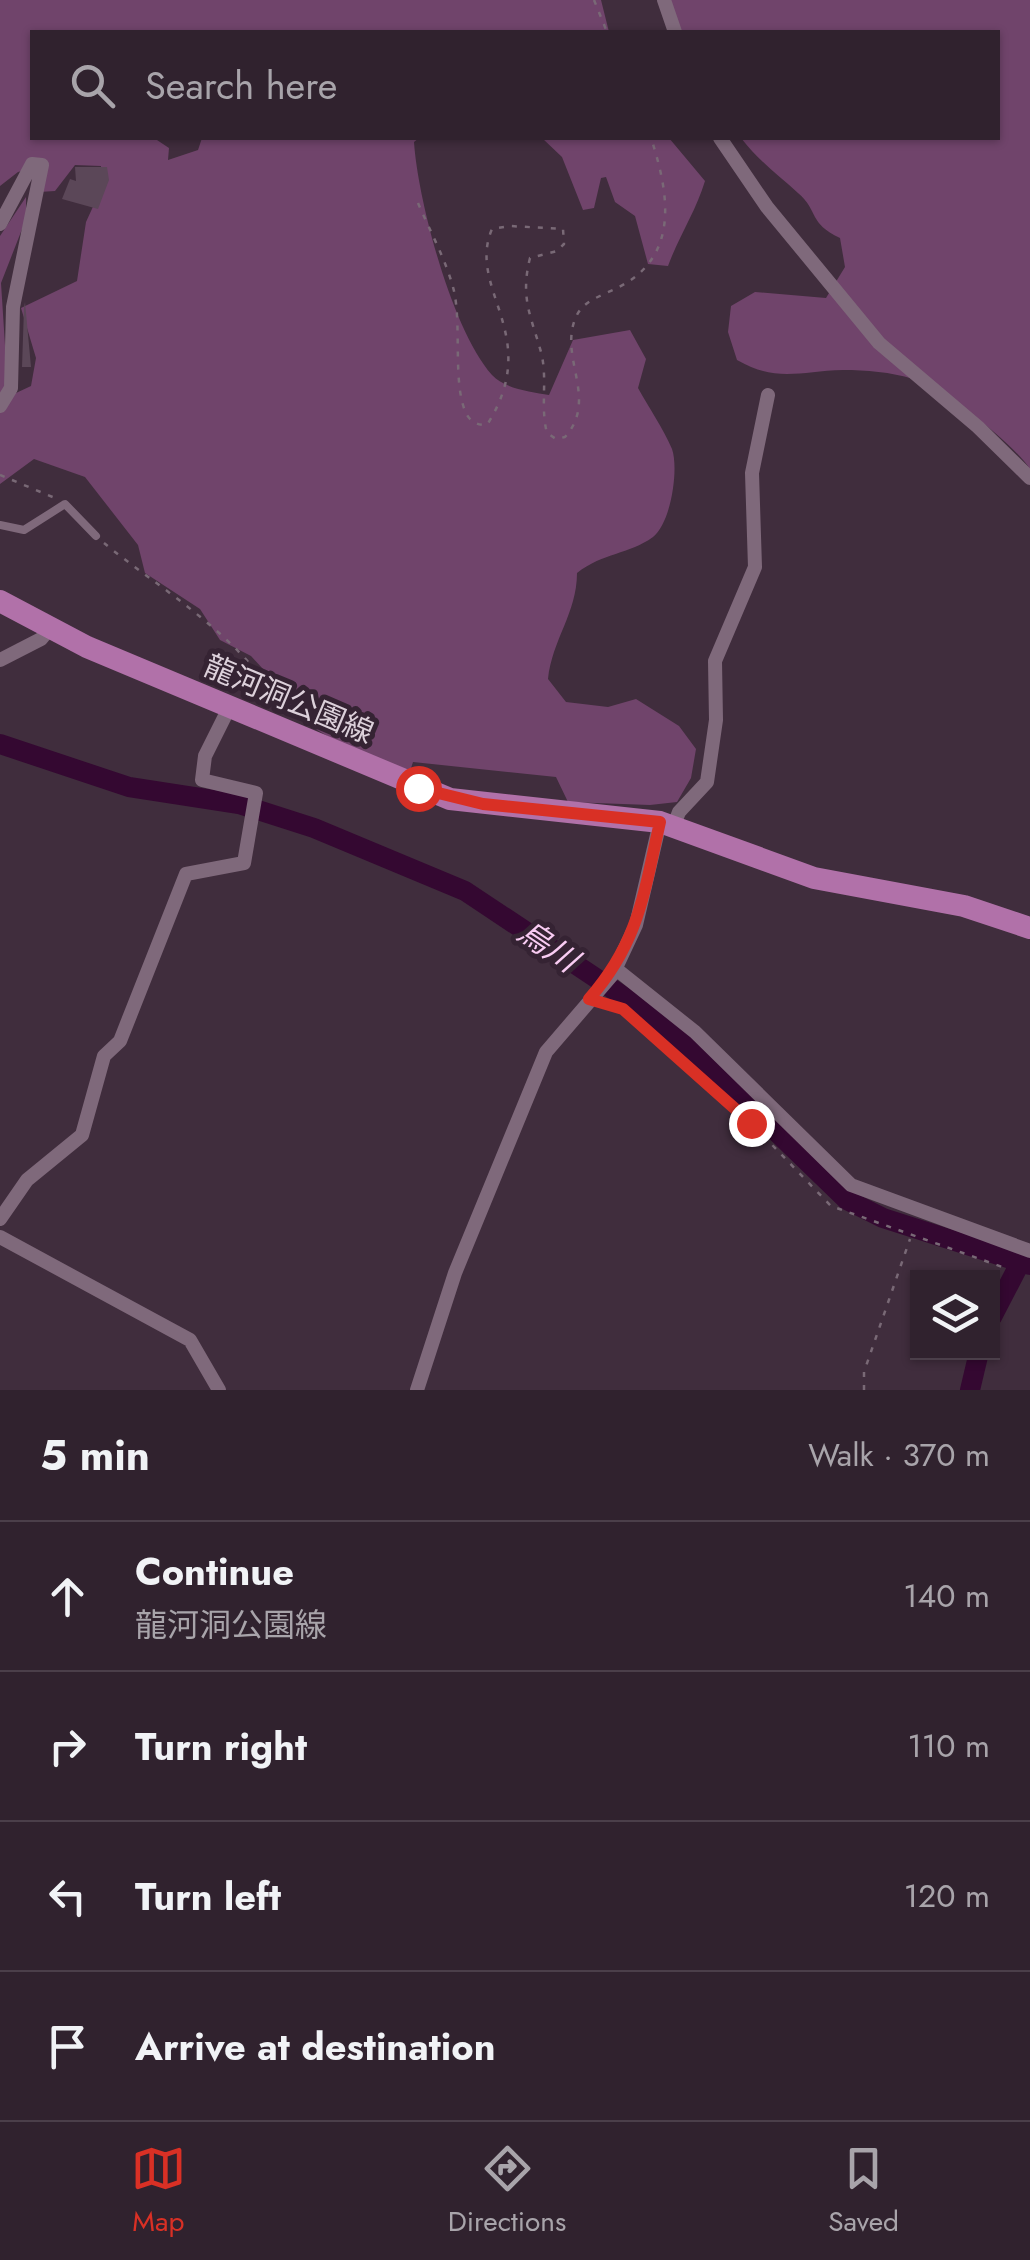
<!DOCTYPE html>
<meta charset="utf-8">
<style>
body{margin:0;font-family:Jost,"Noto Sans JP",sans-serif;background:#382a36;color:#f1f3f6}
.controls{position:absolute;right:30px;bottom:30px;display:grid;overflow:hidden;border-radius:0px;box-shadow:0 2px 8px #0004}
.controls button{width:90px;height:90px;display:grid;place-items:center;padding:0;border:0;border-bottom:2px solid #4b3f4a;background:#30222e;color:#f1f3f6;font:50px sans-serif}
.stop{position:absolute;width:30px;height:30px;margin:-22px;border:8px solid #d93025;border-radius:50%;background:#fff}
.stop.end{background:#d93025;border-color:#fff;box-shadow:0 2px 10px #0008}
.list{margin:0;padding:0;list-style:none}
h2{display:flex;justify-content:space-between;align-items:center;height:130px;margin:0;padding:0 40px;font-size:42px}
h2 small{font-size:32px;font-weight:400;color:#a8a4aa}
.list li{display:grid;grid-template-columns:65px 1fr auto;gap:30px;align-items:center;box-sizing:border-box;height:150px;padding:0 40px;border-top:2px solid #4b3f4a}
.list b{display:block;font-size:38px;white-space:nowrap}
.list p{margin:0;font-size:32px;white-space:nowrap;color:#a8a4aa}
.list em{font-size:32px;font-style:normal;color:#a8a4aa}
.icon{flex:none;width:55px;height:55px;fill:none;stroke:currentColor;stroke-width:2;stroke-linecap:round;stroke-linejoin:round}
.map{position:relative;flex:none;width:1030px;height:1390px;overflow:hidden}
.search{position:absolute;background:#30222e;box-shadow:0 2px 8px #0004;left:30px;right:30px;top:30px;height:110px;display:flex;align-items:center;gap:25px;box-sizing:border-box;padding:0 35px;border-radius:0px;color:#a8a4aa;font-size:38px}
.sheet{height:730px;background:#30222e}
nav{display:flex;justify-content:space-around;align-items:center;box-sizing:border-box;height:140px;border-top:2px solid #4b3f4a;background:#30222e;font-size:28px;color:#a8a4aa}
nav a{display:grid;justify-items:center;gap:5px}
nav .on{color:#d93025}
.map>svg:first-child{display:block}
.green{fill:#70446b}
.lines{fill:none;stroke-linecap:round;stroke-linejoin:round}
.river{stroke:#340831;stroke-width:20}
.building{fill:#5b4758}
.path{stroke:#796976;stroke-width:2.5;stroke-dasharray:5 8;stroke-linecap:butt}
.lane{stroke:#7f697b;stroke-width:8}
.street{stroke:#7f697b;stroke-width:14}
.primary{stroke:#b171a9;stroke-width:22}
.route{stroke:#d93025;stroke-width:12}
.labels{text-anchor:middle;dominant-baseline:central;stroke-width:10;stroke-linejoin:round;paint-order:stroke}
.street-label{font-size:30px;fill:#dcd0da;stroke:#352333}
.water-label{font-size:32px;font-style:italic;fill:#f9ccf3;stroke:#352333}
</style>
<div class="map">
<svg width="1030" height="1390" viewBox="0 0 1030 1390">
<rect width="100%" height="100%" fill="#402d3d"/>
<path class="green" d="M 0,0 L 601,0 L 609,32 L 32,32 L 32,138 L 154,138 L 169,148 L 168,160 L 198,150 L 202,138 L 419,138 L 414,142 C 418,201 452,330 492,375 C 505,389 531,392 549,395 L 573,340 L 630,330 L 646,359 L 638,388 C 649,408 663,428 672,449 C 679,469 671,523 653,537 C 628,555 604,552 577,573 C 577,613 552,640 548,679 L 566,702 L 608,707 L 636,699 L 679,726 L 696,749 L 691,778 L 677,802 L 650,805 L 568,802 L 556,777 L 413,762 L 408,777 L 376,765 L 287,712 L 275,682 L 251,656 L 220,640 L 200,609 L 145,573 L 138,545 L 85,477 L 34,459 L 0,484 L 0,236 L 26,197 L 26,219 L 1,283 L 7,376 L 16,393 L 31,386 L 36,358 L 21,308 L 77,281 L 86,222 L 102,187 L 101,166 L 75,165 L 55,191 L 39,192 L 44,166 L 18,172 L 0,186 Z
M 662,0 L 1030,0 L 1030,469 C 1012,442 944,389 913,379 C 891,372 866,370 843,370 C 800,371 777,383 737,360 L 728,332 L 731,306 L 755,292 L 826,298 L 845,267 L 840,238 C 808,223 819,211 798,193 C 777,174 758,160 741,138 L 998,138 L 998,32 L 675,32 Z
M 542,138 L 669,138 L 705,181 C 696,211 679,236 668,266 L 648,264 L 635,216 L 615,202 L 606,177 L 601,178 L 594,208 L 583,210 L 562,157 Z"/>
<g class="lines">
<path class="river" d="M 0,744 L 129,787 L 239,804 L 314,828 L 465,891 L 629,1000 L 691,1049 L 847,1200 L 883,1218 L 1030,1265
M 992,1317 L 1020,1263
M 970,1390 L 979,1352"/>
</g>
<path class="building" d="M 75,167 L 107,167 L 109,180 L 98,209 L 62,199 L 70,179 L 76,181 Z
M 25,302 L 31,367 L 22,367 L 24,308 Z"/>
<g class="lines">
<path class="path" d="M 594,0 L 607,32
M 418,203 C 430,231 447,262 454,291 C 462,327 452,387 467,415 C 472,423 478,425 487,425 C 544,335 466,290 492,229 L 510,226 L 563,229 L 564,244 L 557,251 L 530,258 C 520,298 531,316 541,352 C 548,379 540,407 547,433 L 556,439 L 565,437 C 599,399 558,357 576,317 C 583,300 604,295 619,287 C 680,256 669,193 651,138
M 0,475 L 55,498
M 104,543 C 153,584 258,647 276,708
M 605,1004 L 623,1009 L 751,1123 L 831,1206 L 1008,1269
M 864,1390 L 864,1372 L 910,1239"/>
<path class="lane" d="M 0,525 L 24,530 L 65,504 L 96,536"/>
<path class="street" d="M 664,0 L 675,32
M 720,138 L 767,207 L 879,343 L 978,427 L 1030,478
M 0,224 L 32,164 L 42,165 L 13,307 L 11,388 L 0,406
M 0,660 L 41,639 L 51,627
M 674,825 L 679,812 L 707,782 L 716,720 L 715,661 L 755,567 L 752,473 L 768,395
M 616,969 L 695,1032 L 851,1185 L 1030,1251
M 0,1219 L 27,1180 L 82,1135 L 104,1056 L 120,1041 L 186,874 L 244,863 L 256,793 L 202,780 L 205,756 L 230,706
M 0,1237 L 190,1340 L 219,1390
M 417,1390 L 455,1273 L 546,1052 L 613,974 L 636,925 L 660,822"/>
<path class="primary" d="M 0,601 L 87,647 L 450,799 L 660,822 L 814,878 L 964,906 L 1030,928"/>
</g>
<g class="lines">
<path class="route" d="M 418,788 L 483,804 L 660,822 C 644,893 639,942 589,999 L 623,1009 L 751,1123"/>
</g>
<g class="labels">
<g class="street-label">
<text transform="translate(289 699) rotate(23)">龍河洞公園線</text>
</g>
<g class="water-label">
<text transform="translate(548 946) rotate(34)">烏川</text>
</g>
</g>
</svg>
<div class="controls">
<button><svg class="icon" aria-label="layers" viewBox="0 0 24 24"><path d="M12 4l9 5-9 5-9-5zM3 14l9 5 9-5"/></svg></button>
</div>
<div class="stop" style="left:418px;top:788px"></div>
<div class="stop end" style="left:751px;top:1123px"></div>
<div class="search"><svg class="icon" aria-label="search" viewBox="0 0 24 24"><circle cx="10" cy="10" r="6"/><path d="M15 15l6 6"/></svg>Search here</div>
</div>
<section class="sheet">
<h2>5 min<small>Walk · 370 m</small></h2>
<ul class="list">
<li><svg class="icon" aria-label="ahead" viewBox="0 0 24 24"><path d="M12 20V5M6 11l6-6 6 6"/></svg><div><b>Continue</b><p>龍河洞公園線</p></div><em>140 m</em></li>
<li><svg class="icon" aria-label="right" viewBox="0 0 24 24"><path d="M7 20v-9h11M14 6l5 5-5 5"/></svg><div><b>Turn right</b></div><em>110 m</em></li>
<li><svg class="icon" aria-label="left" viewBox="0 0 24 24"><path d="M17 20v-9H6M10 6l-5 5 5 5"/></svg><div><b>Turn left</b></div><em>120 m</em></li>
<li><svg class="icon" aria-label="arrive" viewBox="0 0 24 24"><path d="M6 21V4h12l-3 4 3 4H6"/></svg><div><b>Arrive at destination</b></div></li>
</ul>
</section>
<nav>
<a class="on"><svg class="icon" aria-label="map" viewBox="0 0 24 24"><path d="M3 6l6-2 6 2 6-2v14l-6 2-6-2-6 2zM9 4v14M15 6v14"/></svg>Map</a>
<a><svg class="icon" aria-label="directions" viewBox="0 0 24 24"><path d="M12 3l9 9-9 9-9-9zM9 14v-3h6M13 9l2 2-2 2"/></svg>Directions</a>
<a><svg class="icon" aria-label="saved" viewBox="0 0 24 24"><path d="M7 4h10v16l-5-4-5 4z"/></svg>Saved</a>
</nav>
